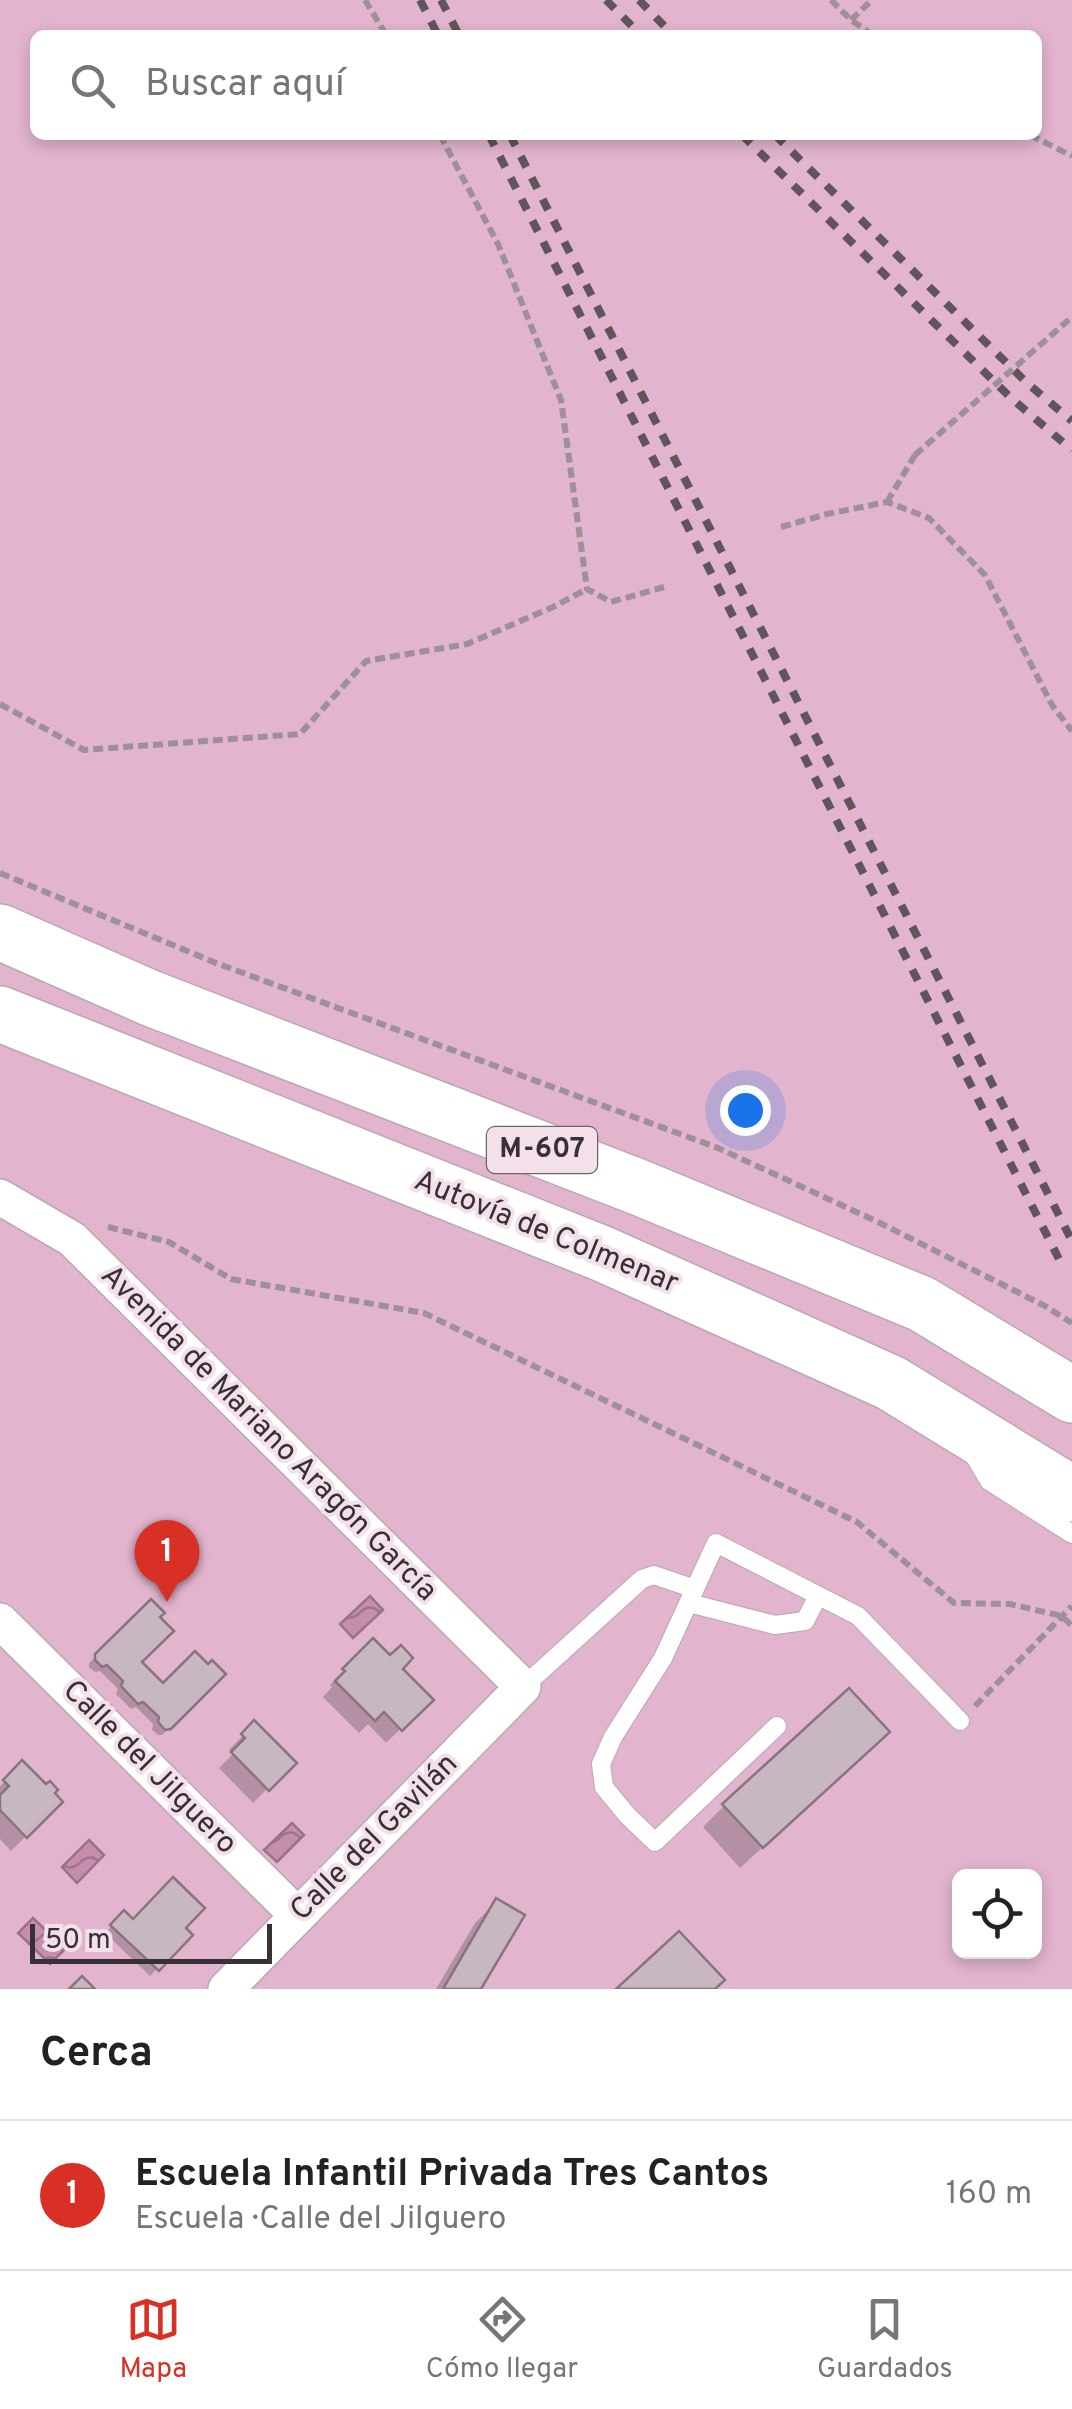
<!DOCTYPE html>
<html lang="es">
<meta charset="utf-8">
<style>
body{margin:0;font-family:Overpass,sans-serif;background:#f2f2f2;color:#222}
.controls{position:absolute;right:30px;bottom:30px;display:grid;overflow:hidden;border-radius:15px;box-shadow:0 5px 15px #0003}
.controls button{width:90px;height:90px;display:grid;place-items:center;padding:0;border:0;border-bottom:2px solid #e0e0e0;background:#fff;color:#222;font:50px sans-serif}
.scale{position:absolute;left:30px;bottom:25px;width:242px;box-sizing:border-box;padding-left:10px;border:5px solid #373034;border-top:0;font-size:28px;line-height:35px;white-space:nowrap;color:#373034;-webkit-text-stroke:8px #f3e0ea;paint-order:stroke}
.you{position:absolute;left:745px;top:1110px;width:35px;height:35px;margin:-25px;border:8px solid #fff;border-radius:50%;background:#1a73e8;box-shadow:0 0 0 15px #1a73e833}
.badge{display:grid;place-items:center;width:65px;height:65px;border-radius:50%;background:#d93025;color:#fff;font-size:32px;font-weight:700}
.pin{position:absolute;translate:-50% -82px;filter:drop-shadow(0 2px 5px #0008)}
.pin::after{content:'';position:absolute;top:52px;width:35px;height:30px;background:inherit;clip-path:polygon(0 0,100% 0,50% 100%)}
.list{margin:0;padding:0;list-style:none}
h2{display:flex;justify-content:space-between;align-items:center;height:130px;margin:0;padding:0 40px;font-size:42px}
h2 small{font-size:32px;font-weight:400;color:#767676}
.list li{display:grid;grid-template-columns:65px 1fr auto;gap:30px;align-items:center;box-sizing:border-box;height:150px;padding:0 40px;border-top:2px solid #e0e0e0}
.list b{display:block;font-size:38px;white-space:nowrap}
.list p{margin:0;font-size:32px;white-space:nowrap;color:#767676}
.list em{font-size:32px;font-style:normal;color:#767676}
.icon{flex:none;width:55px;height:55px;fill:none;stroke:currentColor;stroke-width:2;stroke-linecap:round;stroke-linejoin:round}
.map{position:relative;flex:none;width:1072px;height:1989px;overflow:hidden}
.search{position:absolute;background:#fff;box-shadow:0 5px 15px #0003;left:30px;right:30px;top:30px;height:110px;display:flex;align-items:center;gap:25px;box-sizing:border-box;padding:0 35px;border-radius:15px;color:#767676;font-size:38px}
.sheet{height:280px;background:#fff}
nav{display:flex;justify-content:space-around;align-items:center;box-sizing:border-box;height:140px;border-top:2px solid #e0e0e0;background:#fff;font-size:28px;color:#767676}
nav a{display:grid;justify-items:center;gap:5px}
nav .on{color:#d93025}
.map>svg:first-child{display:block}
.park{fill:#e2b4cd;fill-rule:evenodd}
.water{fill:url(#water-waves);stroke:#9a7288;stroke-width:2.5}
.shadow{fill:#0003}
.building{fill:#c8b7c0;stroke:#86757e;stroke-width:2.5}
.lines{fill:none;stroke-linecap:round;stroke-linejoin:round}
.service-casing{stroke:#b9a8b1;stroke-width:20}
.minor-casing{stroke:#b9a8b1;stroke-width:38}
.motorway-casing{stroke:#b9a8b1;stroke-width:58}
.path{stroke:#9e9097;stroke-width:6;stroke-dasharray:10 5;stroke-linecap:butt}
.service{stroke:#fff;stroke-width:18}
.minor{stroke:#fff;stroke-width:35}
.motorway{stroke:#fff;stroke-width:55}
.rail{stroke:#5f555b;stroke-width:8;stroke-dasharray:12 12;stroke-linecap:butt}
.path-bridge{stroke:#9e9097;stroke-width:6;stroke-dasharray:10 5;stroke-linecap:butt}
.labels{text-anchor:middle;dominant-baseline:central;stroke-width:8;stroke-linejoin:round;paint-order:stroke}
.shield{fill:#f3e0ea;stroke:#6f656b;stroke-width:2.5}
.shield-label{font-size:28px;font-weight:bold;fill:#373034}
.street-label{font-size:30px;fill:#373034;stroke:#f3e0ea}
</style>
<div class="map">
<svg width="1072" height="1989" viewBox="0 0 1072 1989">
<defs>
<pattern id="water-waves" width="16" height="10" patternUnits="userSpaceOnUse" patternTransform="scale(2.5)"><rect width="16" height="10" fill="#c48eac"/><path d="M0 5q4-4 8 0t8 0" fill="none" stroke="#a0748d"/></pattern>
</defs>
<rect width="100%" height="100%" fill="#f3e0ea"/>
<path class="park" d="M 0,0 L 1072,0 L 1072,1989 L 0,1989 ZM 35,35 L 1037,35 L 1037,135 L 35,135 ZM 960,1876 L 1034,1876 L 1034,1952 L 960,1952 Z"/>
<path class="water" d="M 370,1596 L 383,1610 L 353,1638 L 340,1624 Z
M 292,1823 L 304,1835 L 277,1862 L 264,1850 Z
M 89,1840 L 104,1855 L 77,1883 L 62,1867 Z
M 33,1918 L 65,1949 L 50,1964 L 18,1933 Z"/>
<path class="shadow" d="M 151,1602 L 138,1662 L 163,1686 L 208,1668 L 223,1674 L 162,1735 L 158,1735 L 152,1730 L 153,1724 L 136,1707 L 131,1709 L 116,1694 L 118,1689 L 100,1671 L 95,1672 L 89,1667 L 89,1663 Z
M 373,1642 L 430,1700 L 386,1743 L 368,1724 L 359,1733 L 323,1697 L 332,1687 L 330,1685 Z
M 254,1724 L 293,1763 L 253,1803 L 219,1768 L 233,1754 L 229,1750 Z
M 865,1753 L 740,1868 L 703,1827 L 724,1806 Z
M 22,1764 L 60,1802 L 11,1851 L 0,1839 L 0,1786 Z
M 496,1902 L 478,1989 L 436,1989 L 475,1923 Z
M 124,1913 L 133,1922 L 182,1928 L 189,1935 L 150,1976 L 105,1933 Z"/>
<path class="building" d="M 151,1599 L 165,1613 L 160,1617 L 174,1631 L 142,1662 L 163,1683 L 195,1651 L 208,1664 L 212,1660 L 226,1674 L 171,1729 L 165,1730 L 158,1722 L 159,1717 L 143,1702 L 138,1704 L 121,1686 L 123,1681 L 107,1665 L 102,1667 L 95,1660 L 95,1654 Z
M 373,1638 L 390,1655 L 401,1645 L 413,1658 L 403,1669 L 434,1700 L 402,1731 L 384,1712 L 375,1721 L 335,1681 L 345,1671 L 342,1669 Z
M 849,1688 L 890,1732 L 763,1848 L 722,1804 Z
M 254,1720 L 297,1763 L 269,1791 L 231,1752 L 245,1738 L 241,1734 Z
M 22,1760 L 46,1784 L 50,1781 L 58,1790 L 55,1793 L 63,1802 L 27,1838 L 0,1810 L 0,1795 L 9,1786 L 3,1780 Z
M 173,1877 L 205,1908 L 186,1928 L 193,1935 L 159,1971 L 110,1925 L 124,1910 L 133,1919 Z
M 496,1898 L 525,1915 L 481,1989 L 443,1989 Z
M 679,1931 L 725,1980 L 715,1989 L 616,1989 Z
M 82,1976 L 95,1989 L 69,1989 Z"/>
<g class="lines">
<g class="service-casing">
<path id="service" d="M 972,1452 L 989,1481 L 1072,1534
M 689,1603 L 775,1625 L 805,1621 L 818,1596
M 523,1687 L 642,1579 L 654,1575 L 695,1589
M 777,1726 L 655,1842 L 627,1815 L 604,1787 L 601,1764 L 613,1737 L 663,1658 L 716,1543 L 858,1616 L 960,1721"/>
</g>
<g class="minor-casing">
<path id="minor" d="M 0,1197 L 72,1239 L 523,1687 L 226,1989
M 0,1621 L 298,1916"/>
</g>
<g class="motorway-casing">
<path id="motorway" d="M 0,932 L 150,998 L 638,1187 L 922,1304 L 1072,1395
M 0,1014 L 603,1254 L 891,1383 L 1072,1494"/>
</g>
<path class="path" d="M 365,0 L 386,35
M 831,0 L 851,20 L 873,35
M 851,20 L 872,0
M 440,135 L 498,244 L 561,400 L 587,589 L 611,602 L 664,587
M 1030,135 L 1072,156
M 887,502 L 915,455
M 781,527 L 827,514 L 887,502 L 929,518 L 985,575 L 1052,705 L 1072,731
M 0,704 L 84,750 L 300,734 L 366,661 L 467,644 L 553,607 L 587,589
M 0,873 L 216,963 L 718,1148 L 878,1222 L 1045,1306 L 1072,1323
M 108,1227 L 169,1242 L 231,1279 L 424,1313 L 857,1522 L 954,1603 L 1010,1604 L 1062,1616 L 1072,1626
M 975,1706 L 1072,1606"/>
<use href="#service" class="service"/>
<use href="#minor" class="minor"/>
<use href="#motorway" class="motorway"/>
<path class="rail" d="M 420,0 L 438,35
M 441,0 L 459,35
M 606,0 L 641,35
M 639,0 L 673,35
M 489,135 L 1062,1265
M 510,135 L 1072,1241
M 742,135 L 1011,398 L 1072,450
M 775,135 L 1027,383 L 1072,421"/>
<path class="path-bridge" d="M 915,455 L 1072,317"/>
</g>
<g class="labels">
<rect class="shield" x="487" y="1127" width="110" height="46" rx="8"/>
<g class="shield-label">
<text x="542" y="1150">M-607</text>
</g>
<g class="street-label">
<text transform="translate(546 1233) rotate(22)">Autovía de Colmenar</text>
<text transform="translate(268 1434) rotate(45)">Avenida de Mariano Aragón García</text>
<text transform="translate(149 1768) rotate(45)">Calle del Jilguero</text>
<text transform="translate(375 1838) rotate(-45)">Calle del Gavilán</text>
</g>
</g>
</svg>
<div class="controls">
<button><svg class="icon" aria-label="locate" viewBox="0 0 24 24"><circle cx="12" cy="12" r="6"/><path d="M12 2v4M12 18v4M2 12h4M18 12h4"/></svg></button>
</div>
<div class="scale">50 m</div>
<div class="you"></div>
<div class="pin badge" style="left:167px;top:1602px">1</div>
<div class="search"><svg class="icon" aria-label="search" viewBox="0 0 24 24"><circle cx="10" cy="10" r="6"/><path d="M15 15l6 6"/></svg>Buscar aquí</div>
</div>
<section class="sheet">
<h2>Cerca<small></small></h2>
<ul class="list">
<li><span class="badge">1</span><div><b>Escuela Infantil Privada Tres Cantos</b><p>Escuela · Calle del Jilguero</p></div><em>160 m</em></li>
</ul>
</section>
<nav>
<a class="on"><svg class="icon" aria-label="map" viewBox="0 0 24 24"><path d="M3 6l6-2 6 2 6-2v14l-6 2-6-2-6 2zM9 4v14M15 6v14"/></svg>Mapa</a>
<a><svg class="icon" aria-label="directions" viewBox="0 0 24 24"><path d="M12 3l9 9-9 9-9-9zM9 14v-3h6M13 9l2 2-2 2"/></svg>Cómo llegar</a>
<a><svg class="icon" aria-label="saved" viewBox="0 0 24 24"><path d="M7 4h10v16l-5-4-5 4z"/></svg>Guardados</a>
</nav>
